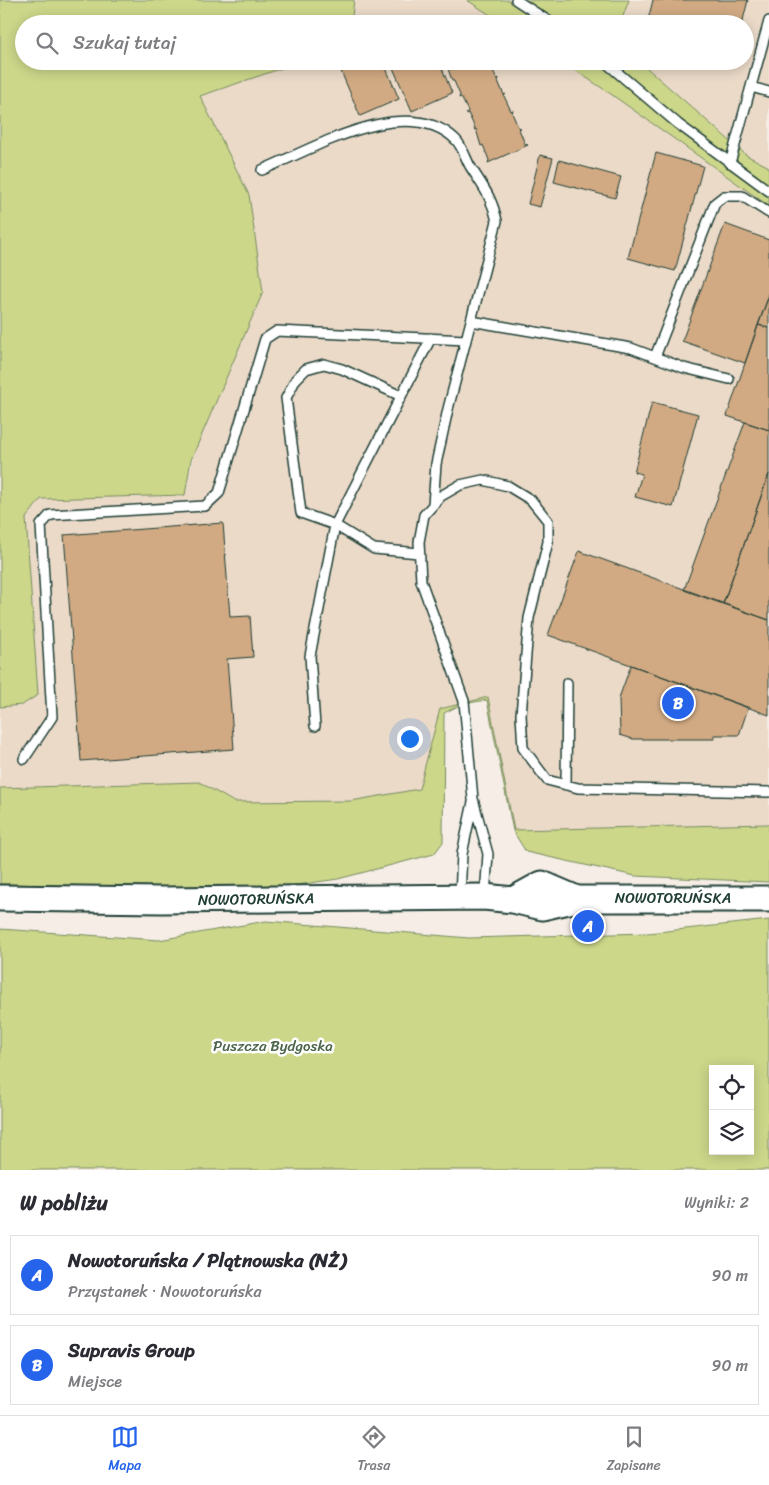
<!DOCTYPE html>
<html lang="pl">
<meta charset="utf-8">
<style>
body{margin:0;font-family:Sriracha,sans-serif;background:#f2f2f3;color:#2b2b33}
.controls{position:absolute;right:15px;bottom:15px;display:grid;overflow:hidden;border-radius:0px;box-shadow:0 2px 12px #0003}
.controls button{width:45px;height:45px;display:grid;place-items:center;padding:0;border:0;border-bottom:1px solid #e1e1e2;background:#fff;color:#2b2b33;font:25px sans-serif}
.you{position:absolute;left:409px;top:738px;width:18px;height:18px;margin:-12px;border:4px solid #fff;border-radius:50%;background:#1a73e8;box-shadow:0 0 0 8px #1a73e833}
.badge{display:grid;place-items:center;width:32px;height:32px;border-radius:50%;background:#2563eb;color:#fff;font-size:16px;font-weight:700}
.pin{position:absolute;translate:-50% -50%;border:2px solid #fff;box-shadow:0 1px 5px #0006}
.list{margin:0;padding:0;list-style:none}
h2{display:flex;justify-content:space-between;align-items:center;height:65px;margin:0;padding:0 20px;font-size:21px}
h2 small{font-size:16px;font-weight:400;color:#7c7c81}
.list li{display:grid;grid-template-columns:32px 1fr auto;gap:15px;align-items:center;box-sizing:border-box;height:80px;margin:0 10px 10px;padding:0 10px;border:1px solid #e1e1e2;border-radius:0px}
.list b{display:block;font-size:19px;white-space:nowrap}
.list p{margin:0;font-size:16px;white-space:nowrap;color:#7c7c81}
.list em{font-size:16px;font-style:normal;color:#7c7c81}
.icon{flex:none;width:28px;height:28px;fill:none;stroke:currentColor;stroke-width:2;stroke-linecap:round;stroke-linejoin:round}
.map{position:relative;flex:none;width:769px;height:1170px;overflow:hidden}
.search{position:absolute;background:#fff;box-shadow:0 2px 12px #0003;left:15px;right:15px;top:15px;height:55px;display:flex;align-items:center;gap:12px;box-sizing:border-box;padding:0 18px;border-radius:28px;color:#7c7c81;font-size:19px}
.sheet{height:245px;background:#fff}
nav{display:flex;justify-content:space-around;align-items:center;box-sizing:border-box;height:70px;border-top:1px solid #e1e1e2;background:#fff;font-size:14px;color:#7c7c81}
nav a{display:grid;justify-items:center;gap:2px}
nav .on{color:#2563eb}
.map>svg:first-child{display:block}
.built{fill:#ebdac8}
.green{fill:#ccd78a;stroke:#768a5f;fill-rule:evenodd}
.building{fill:#d1aa83;stroke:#1f3d34}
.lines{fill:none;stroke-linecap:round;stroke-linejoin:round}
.service-casing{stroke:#1f3d34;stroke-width:12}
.secondary-casing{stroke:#1f3d34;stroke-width:29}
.service{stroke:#fff;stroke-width:9}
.secondary{stroke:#fff;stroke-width:25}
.labels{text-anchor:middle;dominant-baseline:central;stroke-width:5;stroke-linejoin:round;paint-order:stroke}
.street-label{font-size:15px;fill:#1f3d34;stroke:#fff}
.park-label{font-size:15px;fill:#4a644a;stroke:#fff}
</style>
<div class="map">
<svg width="769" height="1170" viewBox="0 0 769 1170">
<rect width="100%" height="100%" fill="#f6eee6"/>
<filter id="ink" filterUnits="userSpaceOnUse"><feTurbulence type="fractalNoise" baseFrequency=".02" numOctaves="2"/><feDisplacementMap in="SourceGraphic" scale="10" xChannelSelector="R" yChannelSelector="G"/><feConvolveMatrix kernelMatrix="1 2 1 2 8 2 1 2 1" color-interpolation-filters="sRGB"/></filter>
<g filter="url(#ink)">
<path class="built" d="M 354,0 L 467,0 L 504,24 L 351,24 Z
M 557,0 L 769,0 L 769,167 L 746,155 L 639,61 L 745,61 L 745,24 L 592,24 Z
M 303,61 L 561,61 L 608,92 L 769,206 L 769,824 L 514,830 L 488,697 L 440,709 L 420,789 L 351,801 L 234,802 L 199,782 L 0,788 L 0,707 L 22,705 L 38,694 L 26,518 L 41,499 L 185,495 L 249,195 L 200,96 Z"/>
<path class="green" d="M 0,0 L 354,0 L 351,24 L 24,24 L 24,61 L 303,61 L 200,96 L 249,195 L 263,292 L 191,460 L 185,495 L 41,499 L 26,518 L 38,695 L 22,705 L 0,707 Z
M 467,0 L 629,0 L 620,24 L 504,24 Z
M 561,61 L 639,61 L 746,155 L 769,167 L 769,206 L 608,92 Z
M 488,697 L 514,830 L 769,824 L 769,882 L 635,876 L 526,852 L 513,831 L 487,700 L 462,704 L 444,713 L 443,842 L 434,854 L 338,879 L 269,889 L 0,884 L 0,788 L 199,782 L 234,802 L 351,801 L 419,789 L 440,709 Z
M 769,920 L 769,1170 L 0,1170 L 0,929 L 159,940 L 266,921 L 469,938 L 648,933 ZM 713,1069 L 750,1069 L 750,1151 L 713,1151 Z"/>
<path class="building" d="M 653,0 L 748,0 L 742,24 L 647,24 Z
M 383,61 L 399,99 L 360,116 L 337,62 Z
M 390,61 L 439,61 L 452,93 L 412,111 Z
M 445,61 L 491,62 L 490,64 L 497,79 L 499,78 L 498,81 L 504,95 L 506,94 L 504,96 L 511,111 L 513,110 L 512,113 L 518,127 L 521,128 L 519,129 L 525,144 L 528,145 L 488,163 L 489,160 L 483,145 L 481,146 L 476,129 L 474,130 L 475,128 L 468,113 L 466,114 L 468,111 L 461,97 L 459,98 L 460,95 L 454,81 L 452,81 L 447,65 L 445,65 Z
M 656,153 L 703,166 L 675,271 L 628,258 Z
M 540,155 L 553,158 L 540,207 L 528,204 Z
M 559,160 L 621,177 L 615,198 L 554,182 Z
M 725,224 L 769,240 L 769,295 L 745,363 L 682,341 Z
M 769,295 L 769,328 L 758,325 Z
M 758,325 L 769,328 L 769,430 L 727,416 Z
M 652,402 L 698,414 L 673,507 L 635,497 L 642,474 L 634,472 Z
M 745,422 L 769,430 L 769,474 L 723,604 L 684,590 Z
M 769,474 L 769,620 L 723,604 Z
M 223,523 L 230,617 L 250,616 L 253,657 L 227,659 L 234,749 L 81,761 L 64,535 Z
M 579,551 L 769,620 L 769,715 L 548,635 Z
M 631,665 L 748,708 L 739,735 L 714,735 L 714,739 L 633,739 L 620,735 L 619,698 Z"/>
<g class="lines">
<g class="service-casing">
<path id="service" d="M 516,0 L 553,24
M 604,61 L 678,124 L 769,191
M 751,87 L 769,92
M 730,163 L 769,21
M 262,170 C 313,149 407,92 456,140 C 462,146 466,159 470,166 C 483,187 492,197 497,221 L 448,409 L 436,464 L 433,505
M 471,321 L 631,348 L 684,368 L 729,379
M 655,357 L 715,203 L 724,196 L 742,196 L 769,213
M 401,396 L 342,369 L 324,364 L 306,369 L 296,379 L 286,398 L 301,513 L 335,525 L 374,549 L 419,553
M 315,726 L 310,656 L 335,525 L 431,338
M 24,759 L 52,717 L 41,525 L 50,515 L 205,506 L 219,493 L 265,339 L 277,331 L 466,340
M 566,785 L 567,683
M 460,896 L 462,854 L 473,802
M 485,896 L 488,854 L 473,799 L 464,701 L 421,581 L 419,542 L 424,515 L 441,496 L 460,485 L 483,480 L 508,486 L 531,500 L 548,521 L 548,542 L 529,618 L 521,715 L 523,748 L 547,780 L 578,788 L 769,792"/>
</g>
<g class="secondary-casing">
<path id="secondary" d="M 0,898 L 162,900 L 484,897 L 513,900 L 542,907 L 577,899 L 769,899
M 513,900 L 542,884 L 577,899"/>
</g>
<use href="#service" class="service"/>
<use href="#secondary" class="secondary"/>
</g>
</g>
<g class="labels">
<g class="street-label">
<text x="673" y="898">NOWOTORUŃSKA</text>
<text transform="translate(256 899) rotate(-1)">NOWOTORUŃSKA</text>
</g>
<g class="park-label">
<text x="273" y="1046">Puszcza Bydgoska</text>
</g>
</g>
</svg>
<div class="controls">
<button><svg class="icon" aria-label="locate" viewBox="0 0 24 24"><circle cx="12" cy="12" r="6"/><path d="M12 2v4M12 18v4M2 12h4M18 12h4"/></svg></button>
<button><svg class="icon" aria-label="layers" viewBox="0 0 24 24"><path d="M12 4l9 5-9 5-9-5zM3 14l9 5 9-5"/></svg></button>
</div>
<div class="you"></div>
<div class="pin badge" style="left:588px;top:926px">A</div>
<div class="pin badge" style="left:678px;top:703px">B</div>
<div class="search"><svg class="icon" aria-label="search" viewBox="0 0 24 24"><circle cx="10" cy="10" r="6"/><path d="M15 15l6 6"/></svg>Szukaj tutaj</div>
</div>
<section class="sheet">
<h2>W pobliżu<small>Wyniki: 2</small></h2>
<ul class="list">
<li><span class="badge">A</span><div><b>Nowotoruńska / Plątnowska (NŻ)</b><p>Przystanek · Nowotoruńska</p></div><em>90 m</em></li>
<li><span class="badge">B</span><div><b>Supravis Group</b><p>Miejsce</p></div><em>90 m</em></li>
</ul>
</section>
<nav>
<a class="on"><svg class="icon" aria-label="map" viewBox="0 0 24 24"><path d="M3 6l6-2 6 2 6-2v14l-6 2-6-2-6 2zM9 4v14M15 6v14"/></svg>Mapa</a>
<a><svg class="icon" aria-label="directions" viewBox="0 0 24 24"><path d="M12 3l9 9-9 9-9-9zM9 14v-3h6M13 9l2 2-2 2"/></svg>Trasa</a>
<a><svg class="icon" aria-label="saved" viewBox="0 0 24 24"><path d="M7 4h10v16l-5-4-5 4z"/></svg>Zapisane</a>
</nav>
